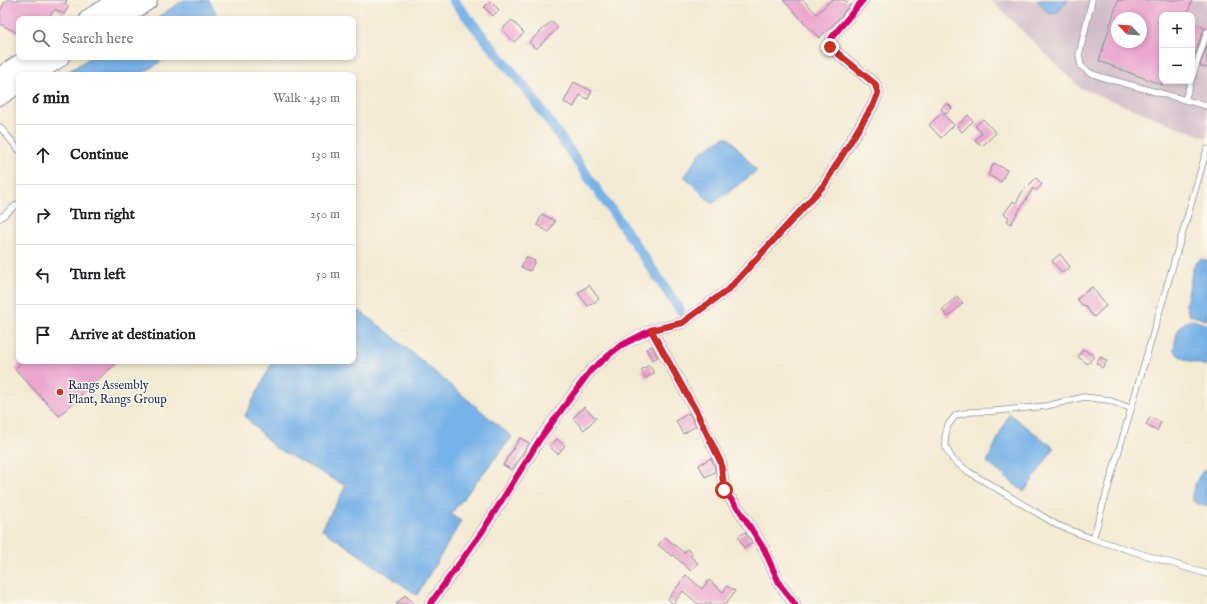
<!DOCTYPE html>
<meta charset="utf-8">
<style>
body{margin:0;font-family:"IM FELL English",serif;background:#f6f6f6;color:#202124}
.controls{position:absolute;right:12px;top:12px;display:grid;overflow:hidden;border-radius:8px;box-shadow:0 2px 6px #0003}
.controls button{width:36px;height:36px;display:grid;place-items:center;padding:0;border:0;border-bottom:1px solid #e0e0e0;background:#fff;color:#202124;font:20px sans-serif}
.compass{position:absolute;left:1111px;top:12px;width:36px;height:36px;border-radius:50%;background:#fff;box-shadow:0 2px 6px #0003;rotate:295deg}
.stop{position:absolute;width:12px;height:12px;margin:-9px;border:3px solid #c8321e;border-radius:50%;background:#fff}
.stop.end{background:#c8321e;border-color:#fff;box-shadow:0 1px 4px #0008}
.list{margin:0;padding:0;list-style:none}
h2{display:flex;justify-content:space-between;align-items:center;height:52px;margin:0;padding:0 16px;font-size:17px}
h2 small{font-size:13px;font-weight:400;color:#757577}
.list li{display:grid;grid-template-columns:26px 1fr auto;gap:12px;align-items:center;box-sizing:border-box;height:60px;padding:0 16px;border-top:1px solid #e0e0e0}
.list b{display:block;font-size:15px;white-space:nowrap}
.list em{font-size:13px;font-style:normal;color:#757577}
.icon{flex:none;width:22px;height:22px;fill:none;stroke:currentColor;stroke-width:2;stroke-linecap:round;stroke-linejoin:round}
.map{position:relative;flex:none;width:1207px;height:604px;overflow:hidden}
.search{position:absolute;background:#fff;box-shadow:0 2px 6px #0003;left:16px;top:16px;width:340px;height:44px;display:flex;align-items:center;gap:10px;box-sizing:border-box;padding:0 14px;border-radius:8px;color:#757577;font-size:15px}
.panel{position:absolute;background:#fff;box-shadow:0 2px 6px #0003;left:16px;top:72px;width:340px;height:292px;border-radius:8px}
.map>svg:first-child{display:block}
.industrial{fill:#d1bdc9;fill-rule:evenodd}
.water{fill:#76b1e7;stroke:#4870a2}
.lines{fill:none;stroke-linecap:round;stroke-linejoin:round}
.canal{stroke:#76b1e7;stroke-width:10}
.building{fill:#eba6ce;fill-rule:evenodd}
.lane-casing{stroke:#878c98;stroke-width:7}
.street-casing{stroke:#878c98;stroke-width:12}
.highway-casing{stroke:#878c98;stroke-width:22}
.lane{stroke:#fff;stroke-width:5.5}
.street{stroke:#fff;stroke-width:11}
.highway{stroke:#fff;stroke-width:20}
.cycleway-casing{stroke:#fbf7ec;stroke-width:8}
.cycleway{stroke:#d6006c;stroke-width:6}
.route{stroke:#c8321e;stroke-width:5}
.poi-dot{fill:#c8321e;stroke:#fbf7ec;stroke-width:1.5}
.labels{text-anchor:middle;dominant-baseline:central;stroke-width:3;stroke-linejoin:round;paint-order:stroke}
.poi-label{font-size:12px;fill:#1b2f5e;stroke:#fbf7ec;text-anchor:start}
</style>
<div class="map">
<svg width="1207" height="604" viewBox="0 0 1207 604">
<rect width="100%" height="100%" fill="#fbf7ec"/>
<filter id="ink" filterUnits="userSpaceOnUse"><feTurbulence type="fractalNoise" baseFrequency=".025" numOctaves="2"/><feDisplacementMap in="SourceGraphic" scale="8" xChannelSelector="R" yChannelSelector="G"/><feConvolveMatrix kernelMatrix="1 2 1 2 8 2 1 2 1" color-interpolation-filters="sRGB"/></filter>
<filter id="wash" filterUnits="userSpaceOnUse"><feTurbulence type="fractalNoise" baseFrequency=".012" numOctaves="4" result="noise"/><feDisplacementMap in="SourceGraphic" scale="16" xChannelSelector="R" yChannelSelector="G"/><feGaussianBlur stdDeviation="0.9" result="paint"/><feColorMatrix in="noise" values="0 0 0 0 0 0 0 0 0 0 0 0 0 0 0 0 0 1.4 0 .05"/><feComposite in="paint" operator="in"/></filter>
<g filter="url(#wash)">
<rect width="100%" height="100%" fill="#f3ead2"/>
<path class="industrial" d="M 991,0 L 1207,0 L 1207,138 L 1080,88 ZM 1162,15 L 1192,15 L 1192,81 L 1162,81 ZM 1117,18 L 1141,18 L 1141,42 L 1117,42 Z"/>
<path class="water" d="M 184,0 L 209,0 L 220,19 L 158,19 L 158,17 Z
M 1037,0 L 1068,0 L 1057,13 L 1049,14 Z
M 91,57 L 161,57 L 163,60 L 140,75 L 63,75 Z
M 725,137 L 730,139 L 757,171 L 712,204 L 684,176 L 701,152 Z
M 1201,259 L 1207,261 L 1207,320 L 1189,315 L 1186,305 L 1193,268 L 1196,263 Z
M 353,306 L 385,330 L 512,437 L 451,514 L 461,521 L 417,595 L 322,529 L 346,486 L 274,447 L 245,416 L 273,361 L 353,361 Z
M 1193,320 L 1207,325 L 1207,366 C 1196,362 1180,361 1174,350 C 1176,336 1177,322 1193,320 Z
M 1009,414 L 1054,448 L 1024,492 L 987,462 Z
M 1205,469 L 1207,470 L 1207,507 L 1196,503 L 1192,500 C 1191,491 1198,475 1205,469 Z"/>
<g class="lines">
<path class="canal" d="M 453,0 L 527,90 L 626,231 L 680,310"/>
</g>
<g id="blocks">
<path class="building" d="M 6,0 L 67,0 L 65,4 L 69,6 L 64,14 L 55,9 L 47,19 L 19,19 L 19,34 L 0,24 L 0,11 Z
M 783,0 L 803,0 L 817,14 L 831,0 L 845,0 L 850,5 L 835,23 L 819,38 Z
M 1118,0 L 1192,0 L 1187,15 L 1162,15 L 1162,85 L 1099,61 ZM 1117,18 L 1141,18 L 1141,42 L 1117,42 Z
M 490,1 L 499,10 L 493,16 L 484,7 Z
M 512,20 L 524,33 L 514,42 L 502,29 Z
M 552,21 L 558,28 L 536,49 L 529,42 Z
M 1192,23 L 1205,28 L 1203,31 L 1192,63 Z
M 1207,46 L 1207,68 L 1200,66 Z
M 574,82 L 592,91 L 588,99 L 580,95 L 574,107 L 564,102 Z
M 947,103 L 952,108 L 946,114 L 941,109 Z
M 942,113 L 954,125 L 941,138 L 929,125 Z
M 968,115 L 973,121 L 962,132 L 957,126 Z
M 983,119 L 996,133 L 982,146 L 975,140 L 982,133 L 975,126 Z
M 994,163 L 1007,170 L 1001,182 L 988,175 Z
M 1036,178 L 1042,184 L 1036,191 L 1033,188 L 1011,224 L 1007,221 L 1009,217 L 1004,214 L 1013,201 L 1016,203 L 1022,192 Z
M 542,214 L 555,221 L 549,232 L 537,225 Z
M 1060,254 L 1070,267 L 1062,273 L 1052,261 Z
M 526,257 L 535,261 L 530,271 L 521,267 Z
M 589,285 L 599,299 L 588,306 L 578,293 Z
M 1092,287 L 1106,306 L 1094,317 L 1084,305 L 1083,306 L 1077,299 Z
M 957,296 L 963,303 L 948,317 L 942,310 Z
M 652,346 L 658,357 L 652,360 L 646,349 Z
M 1083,349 L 1094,356 L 1088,364 L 1078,357 Z
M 1101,357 L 1107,361 L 1102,368 L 1096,363 Z
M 23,361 L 118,361 L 59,416 L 15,369 Z
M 649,365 L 654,373 L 646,378 L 641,370 Z
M 584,407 L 596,418 L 584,430 L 573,418 Z
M 689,413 L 696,426 L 683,434 L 676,421 Z
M 1150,417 L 1161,422 L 1157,431 L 1146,425 Z
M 520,438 L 529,443 L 512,470 L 503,465 Z
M 557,439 L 565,446 L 558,454 L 550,447 Z
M 711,458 L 714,465 L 715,472 L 705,477 L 699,465 Z
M 745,532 L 752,543 L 744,548 L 738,537 Z
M 665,537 L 684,553 L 687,549 L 693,554 L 690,556 L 698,563 L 691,571 L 673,555 L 672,556 L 658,545 Z
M 686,575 L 702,589 L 709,580 L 723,592 L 727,586 L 735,591 L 726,604 L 698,604 L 683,591 L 673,604 L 668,599 Z
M 405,595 L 415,604 L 396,604 Z"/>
</g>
</g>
<g filter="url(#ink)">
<use href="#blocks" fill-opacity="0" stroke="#878c98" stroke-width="1"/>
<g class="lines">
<g class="lane-casing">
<path id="lane" d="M 1092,0 L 1079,55 L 1081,66 L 1090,73 L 1105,78 L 1207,106
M 1192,78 L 1207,32
M 1185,100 L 1191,81
M 0,127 L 19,150
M 0,218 L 19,203
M 1130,408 L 1108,400 L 1084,397 L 1046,406 L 995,411 L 970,412 L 956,415 L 948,425 L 945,437 L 946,448 L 953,460 L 969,472 L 1057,525 L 1093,539 L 1207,574
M 1093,539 L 1207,149"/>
</g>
<g class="street-casing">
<path id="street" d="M 651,330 L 697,413 L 721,463 L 724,490 L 740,511 L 764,549 L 780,585 L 795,604
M 430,604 L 482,532 L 540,439 L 591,370 L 620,346 L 651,330 L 682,323 L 729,289 L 824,185 L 873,105 L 878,93 L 875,84 L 830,47 L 830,42 L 832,37 L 863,0"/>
</g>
<g class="highway-casing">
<path id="highway" d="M 90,19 L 120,0
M 118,19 L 147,0
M 31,75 L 59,57
M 0,78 L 32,57
M 0,95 L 19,82"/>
</g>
<use href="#lane" class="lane"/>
<use href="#street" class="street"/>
<use href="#highway" class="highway"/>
<g class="cycleway-casing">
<path id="cycleway" d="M 651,330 L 697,413 L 721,463 L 724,490 L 740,511 L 764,549 L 780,585 L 795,604
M 430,604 L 482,532 L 540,439 L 591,370 L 620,346 L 651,330 L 682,323 L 729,289 L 824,185 L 873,105 L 878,93 L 875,84 L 830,47 L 830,42 L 832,37 L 863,0"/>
</g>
<use href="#cycleway" class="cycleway"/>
</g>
</g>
<g class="lines" filter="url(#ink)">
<path class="route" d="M 724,490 L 721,462 L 697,413 L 651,330 L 682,323 L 729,289 L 824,185 L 873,105 L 878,93 L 875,84 L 830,47"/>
</g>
<circle class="poi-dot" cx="60" cy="392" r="4"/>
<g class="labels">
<g class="poi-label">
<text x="68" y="385">Rangs Assembly<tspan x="68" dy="14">Plant, Rangs Group</tspan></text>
</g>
</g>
</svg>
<div class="controls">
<button>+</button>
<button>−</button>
</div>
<svg class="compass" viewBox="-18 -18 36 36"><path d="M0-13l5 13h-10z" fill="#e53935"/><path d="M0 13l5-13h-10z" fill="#757577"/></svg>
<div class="stop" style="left:724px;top:490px"></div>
<div class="stop end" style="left:830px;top:47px"></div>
<div class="search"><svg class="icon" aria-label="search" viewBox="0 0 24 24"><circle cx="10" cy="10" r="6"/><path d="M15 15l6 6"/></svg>Search here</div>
<section class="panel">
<h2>6 min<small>Walk · 430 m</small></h2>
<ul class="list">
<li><svg class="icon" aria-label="ahead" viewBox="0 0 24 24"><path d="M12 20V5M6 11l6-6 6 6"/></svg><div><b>Continue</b></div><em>130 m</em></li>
<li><svg class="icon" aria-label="right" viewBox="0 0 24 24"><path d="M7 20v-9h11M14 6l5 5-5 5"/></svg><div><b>Turn right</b></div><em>250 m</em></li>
<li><svg class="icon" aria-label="left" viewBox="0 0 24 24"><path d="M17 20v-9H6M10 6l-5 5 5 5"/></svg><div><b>Turn left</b></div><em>50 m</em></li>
<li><svg class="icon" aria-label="arrive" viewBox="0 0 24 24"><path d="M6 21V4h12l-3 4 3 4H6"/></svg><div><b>Arrive at destination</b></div></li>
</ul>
</section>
</div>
